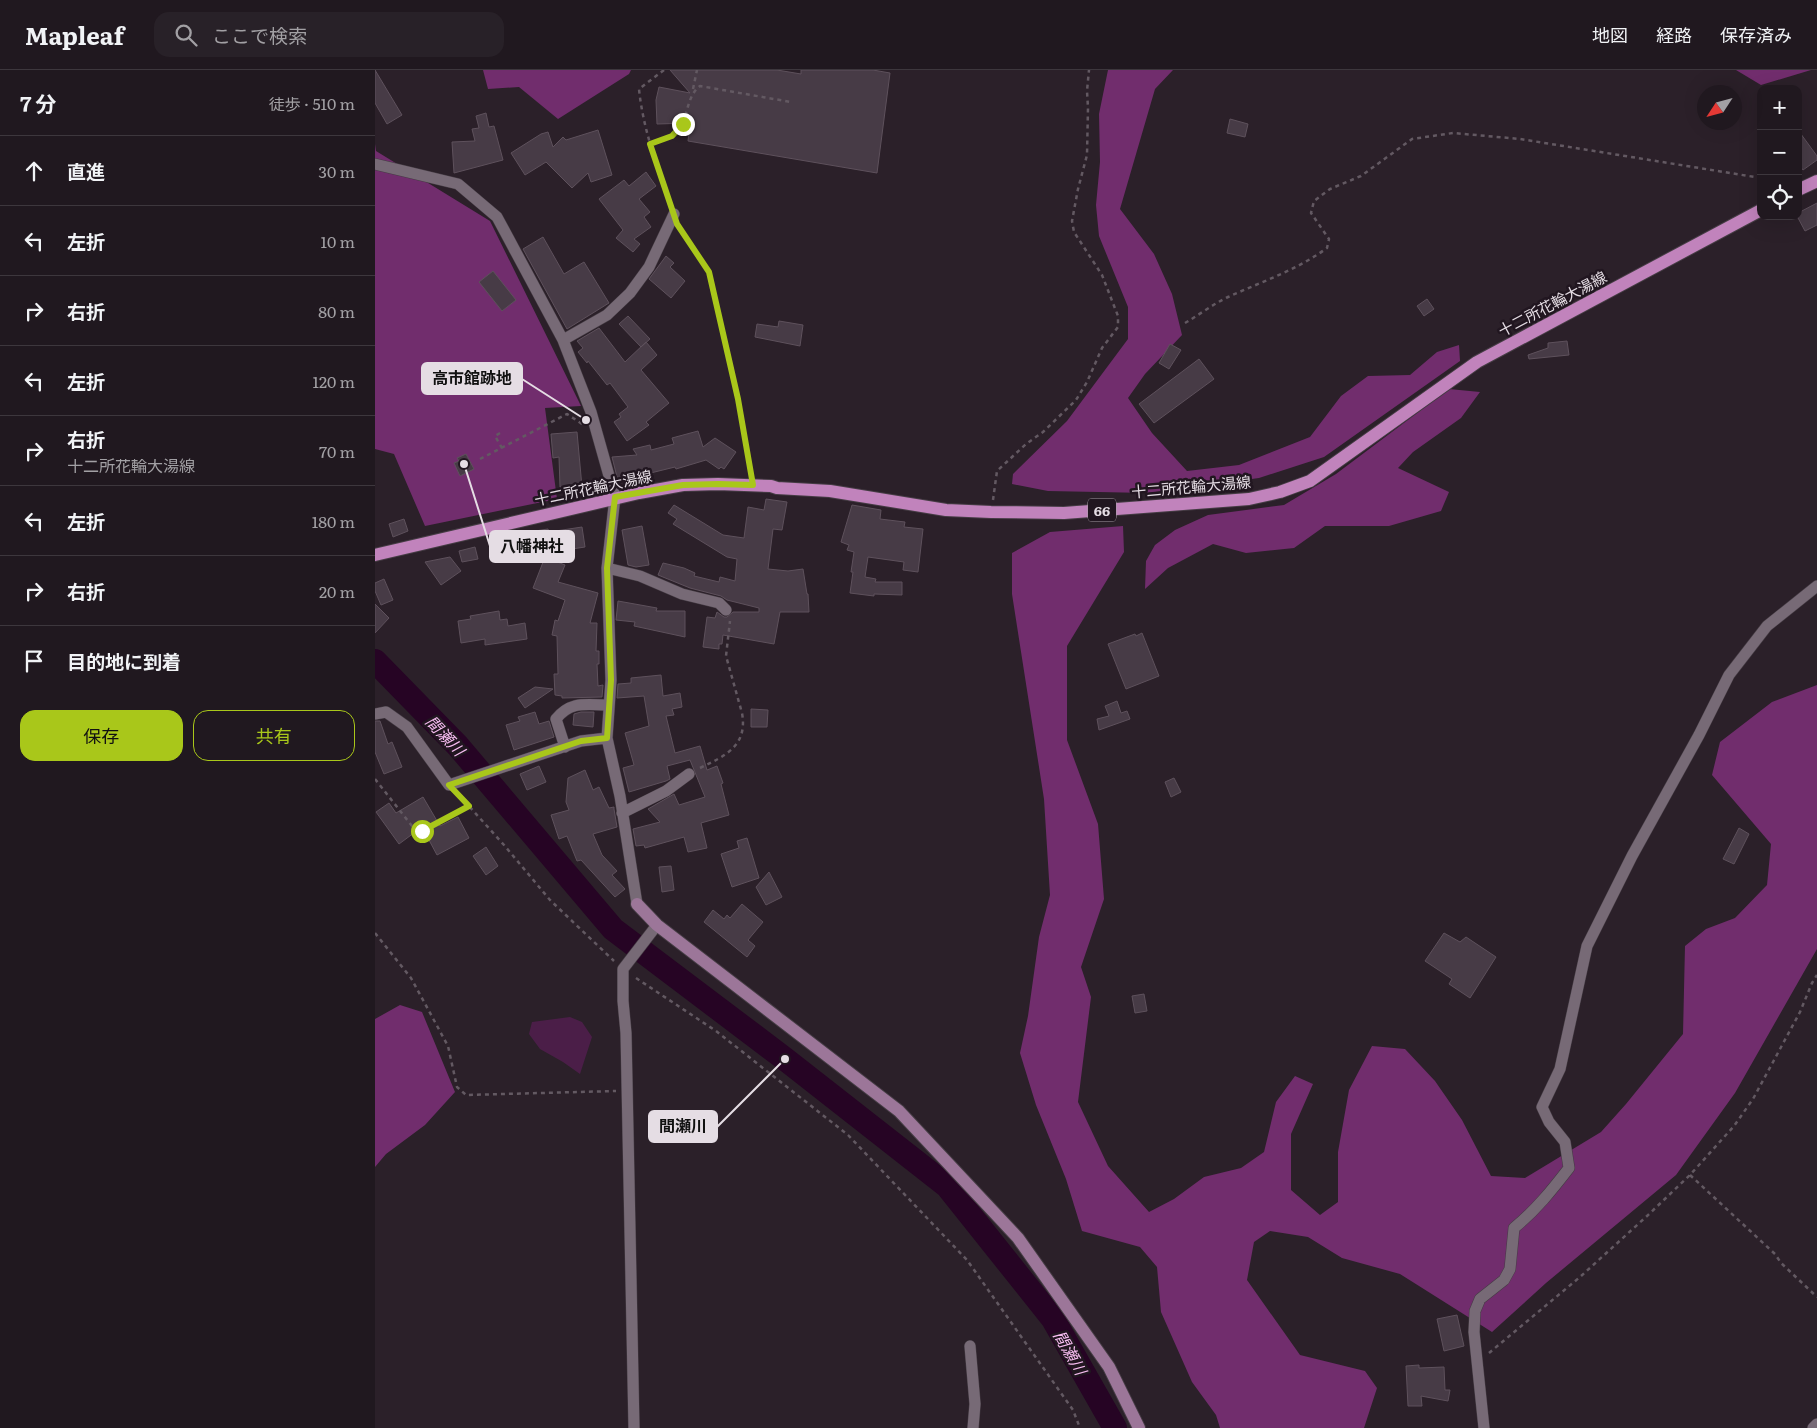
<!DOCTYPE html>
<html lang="ja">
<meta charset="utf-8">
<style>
body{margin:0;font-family:Literata,"Noto Sans JP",serif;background:#282128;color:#f1f3f6}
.controls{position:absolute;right:15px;top:15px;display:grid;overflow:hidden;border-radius:10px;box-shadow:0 5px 20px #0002}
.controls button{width:45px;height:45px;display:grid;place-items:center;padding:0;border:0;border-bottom:1px solid #3d373d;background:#20181f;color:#f1f3f6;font:25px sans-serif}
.compass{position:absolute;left:1322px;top:15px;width:45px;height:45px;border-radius:50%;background:#20181f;box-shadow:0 5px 20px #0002;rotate:234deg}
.stop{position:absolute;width:15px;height:15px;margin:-11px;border:4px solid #a9c71a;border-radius:50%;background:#fff}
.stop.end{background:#a9c71a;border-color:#fff;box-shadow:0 1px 5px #0008}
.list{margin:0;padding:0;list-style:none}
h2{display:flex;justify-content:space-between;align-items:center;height:65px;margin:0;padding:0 20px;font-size:21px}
h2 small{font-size:16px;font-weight:400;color:#a2a0a4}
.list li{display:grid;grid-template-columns:32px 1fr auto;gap:15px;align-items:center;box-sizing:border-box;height:70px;padding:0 20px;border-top:1px solid #3d373d}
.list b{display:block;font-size:19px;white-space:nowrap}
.list p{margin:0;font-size:16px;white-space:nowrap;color:#a2a0a4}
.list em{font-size:16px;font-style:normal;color:#a2a0a4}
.actions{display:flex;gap:10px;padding:15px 20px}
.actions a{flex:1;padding:11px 0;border:1px solid #a9c71a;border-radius:15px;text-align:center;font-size:18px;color:#a9c71a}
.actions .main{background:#a9c71a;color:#111}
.icon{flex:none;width:28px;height:28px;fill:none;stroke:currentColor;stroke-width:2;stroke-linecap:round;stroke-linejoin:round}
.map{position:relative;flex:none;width:1442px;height:1358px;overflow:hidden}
header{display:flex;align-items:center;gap:30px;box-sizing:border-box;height:70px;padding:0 25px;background:#20181f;border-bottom:1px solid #3d373d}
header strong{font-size:24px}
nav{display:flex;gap:28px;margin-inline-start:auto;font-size:18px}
.search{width:350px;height:45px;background:#282128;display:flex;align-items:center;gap:12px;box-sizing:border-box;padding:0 18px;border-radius:15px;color:#a2a0a4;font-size:19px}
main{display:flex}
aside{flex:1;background:#20181f}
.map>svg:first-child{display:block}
.green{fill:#4b1e48}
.forest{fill:#712d6d}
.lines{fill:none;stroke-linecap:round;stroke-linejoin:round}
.river{stroke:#260424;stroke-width:24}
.building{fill:#473b46;stroke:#5e515c}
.street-casing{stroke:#453c44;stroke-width:12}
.secondary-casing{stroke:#453c44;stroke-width:14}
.primary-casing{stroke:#453c44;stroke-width:14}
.path{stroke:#635962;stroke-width:2.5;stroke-dasharray:4 4;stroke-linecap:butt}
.street{stroke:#776a76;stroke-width:11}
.secondary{stroke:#9c7699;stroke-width:12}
.primary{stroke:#c183bc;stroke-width:12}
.route{stroke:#a9c71a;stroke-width:6}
.labels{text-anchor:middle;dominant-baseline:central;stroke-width:5;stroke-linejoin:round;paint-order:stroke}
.shield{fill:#211620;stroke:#aaa1a9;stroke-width:1}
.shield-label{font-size:14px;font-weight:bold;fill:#e5dde4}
.street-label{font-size:15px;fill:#e5dde4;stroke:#211620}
.water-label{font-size:16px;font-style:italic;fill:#f6bcf0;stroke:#211620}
.leader{fill:none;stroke:#e5dde4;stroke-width:2}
.callout-dot{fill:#e5dde4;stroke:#211620;stroke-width:2}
.callout{fill:#e5dde4;stroke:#e5dde4;stroke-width:2}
.callout-label{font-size:16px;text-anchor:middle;font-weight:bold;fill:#111}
</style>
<header>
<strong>Mapleaf</strong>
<div class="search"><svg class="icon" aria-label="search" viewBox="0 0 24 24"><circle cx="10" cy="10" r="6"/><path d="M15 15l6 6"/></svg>ここで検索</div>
<nav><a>地図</a><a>経路</a><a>保存済み</a></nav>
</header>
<main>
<aside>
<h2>7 分<small>徒歩 · 510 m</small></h2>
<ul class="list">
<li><svg class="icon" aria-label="ahead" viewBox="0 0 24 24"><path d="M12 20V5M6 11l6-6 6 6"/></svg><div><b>直進</b></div><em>30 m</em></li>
<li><svg class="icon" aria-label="left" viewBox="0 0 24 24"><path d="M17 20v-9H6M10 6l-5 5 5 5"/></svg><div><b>左折</b></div><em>10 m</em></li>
<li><svg class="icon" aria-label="right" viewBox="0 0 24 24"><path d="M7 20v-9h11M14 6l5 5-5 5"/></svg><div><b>右折</b></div><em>80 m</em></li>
<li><svg class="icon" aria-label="left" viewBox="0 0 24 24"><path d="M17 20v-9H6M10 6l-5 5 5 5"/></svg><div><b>左折</b></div><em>120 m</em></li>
<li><svg class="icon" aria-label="right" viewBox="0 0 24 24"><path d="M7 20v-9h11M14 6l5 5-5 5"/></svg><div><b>右折</b><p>十二所花輪大湯線</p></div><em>70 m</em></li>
<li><svg class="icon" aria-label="left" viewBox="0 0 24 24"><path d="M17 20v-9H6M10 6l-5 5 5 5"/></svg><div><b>左折</b></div><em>180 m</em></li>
<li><svg class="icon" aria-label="right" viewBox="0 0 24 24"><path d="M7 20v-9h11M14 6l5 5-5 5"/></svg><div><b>右折</b></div><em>20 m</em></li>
<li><svg class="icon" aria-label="arrive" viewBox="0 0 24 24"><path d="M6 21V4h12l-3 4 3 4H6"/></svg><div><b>目的地に到着</b></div></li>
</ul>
<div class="actions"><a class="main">保存</a><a>共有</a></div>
</aside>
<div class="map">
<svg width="1442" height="1358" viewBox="0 0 1442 1358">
<rect width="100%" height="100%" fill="#2b2029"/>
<path class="green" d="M 195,947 L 207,952 L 217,967 L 205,1004 L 188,992 L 165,979 L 154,964 L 157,952 Z"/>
<path class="forest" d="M 108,0 L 256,0 L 254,4 L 183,49 L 144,17 L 113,19 Z
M 733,0 L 798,0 L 780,19 L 745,139 L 779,184 L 797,224 L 807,265 L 770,304 L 753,328 L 777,363 L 812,401 L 864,395 L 935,367 L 966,326 L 993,306 L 1035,305 L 1062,282 L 1084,275 L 1085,291 L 949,387 L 884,408 L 773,423 L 673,421 L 637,414 L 638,404 L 692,351 L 753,269 L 753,237 L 724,166 L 721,135 L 725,92 L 724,44 Z
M 1361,0 L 1436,0 L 1386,15 Z
M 0,74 L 1,81 L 115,151 L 206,336 L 170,338 L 182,429 L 50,456 L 19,384 L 0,379 Z
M 1074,319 L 1105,322 L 1086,348 L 1038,382 L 1023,398 L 1074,422 L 1066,441 L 1014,456 L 950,456 L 919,478 L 871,483 L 838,474 L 793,498 L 770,519 L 771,491 L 780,475 L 800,460 L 833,445 L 909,435 L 961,404 Z
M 748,456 L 749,482 L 692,576 L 692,670 L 723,754 L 729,829 L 706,897 L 716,927 L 703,1032 L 733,1096 L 774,1142 L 799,1129 L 829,1107 L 866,1098 L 889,1082 L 901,1032 L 920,1006 L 938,1014 L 916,1064 L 916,1120 L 945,1145 L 963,1132 L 963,1082 L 974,1020 L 997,976 L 1030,979 L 1060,1011 L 1087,1050 L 1116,1106 L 1150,1108 L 1226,1062 L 1251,1034 L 1308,964 L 1310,876 L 1331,859 L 1360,848 L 1392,815 L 1396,774 L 1337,705 L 1345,672 L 1397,632 L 1442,615 L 1442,879 L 1360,1023 L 1301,1105 L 1171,1213 L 1117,1262 L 1025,1204 L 967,1188 L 933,1167 L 895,1161 L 879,1172 L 872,1210 L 925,1285 L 990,1301 L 1002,1318 L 989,1358 L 845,1358 L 841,1345 L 817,1312 L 786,1242 L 782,1197 L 765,1177 L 707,1161 L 691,1109 L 661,1035 L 645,983 L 653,946 L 664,867 L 675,825 L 669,729 L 637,524 L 637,483 L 675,462 Z
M 25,935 L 47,942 L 80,1022 L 50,1055 L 11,1084 L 0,1097 L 0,949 Z"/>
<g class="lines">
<path class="river" d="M 0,591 L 83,676 L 238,859 L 410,989 L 572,1116 L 678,1249 L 740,1358"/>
</g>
<path class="building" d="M 0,0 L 27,45 L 12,54 L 0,33 Z
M 295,0 L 402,0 L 426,4 L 426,0 L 498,0 L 515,3 L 502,103 L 313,71 L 315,53 L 282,54 L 281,30 L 284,17 L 315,23 Z
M 111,43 L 114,57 L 119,56 L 128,90 L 79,103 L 77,72 L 100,71 L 97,59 L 104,58 L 101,46 Z
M 855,49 L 873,54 L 870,67 L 852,63 Z
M 223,60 L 237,105 L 216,112 L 213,103 L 197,118 L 171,92 L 150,105 L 136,83 L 166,64 L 173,62 L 178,77 L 188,67 L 191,70 Z
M 1423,60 L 1442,86 L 1442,90 L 1428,100 L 1423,93 Z
M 271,102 L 281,116 L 264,129 L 275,142 L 269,147 L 276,157 L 259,169 L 265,174 L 258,182 L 241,168 L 248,160 L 224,129 L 249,110 L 254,116 Z
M 1442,133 L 1442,155 L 1430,161 L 1422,146 L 1423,143 Z
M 168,167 L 189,204 L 209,192 L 234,233 L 192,259 L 148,179 Z
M 291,186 L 299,193 L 295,197 L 310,211 L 296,228 L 274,209 Z
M 118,201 L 141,230 L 127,241 L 104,212 Z
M 1052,229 L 1059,239 L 1049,246 L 1042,236 Z
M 253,246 L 275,269 L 266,277 L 244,254 Z
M 404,251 L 428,255 L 425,276 L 380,267 L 382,254 L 403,257 Z
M 224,258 L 250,292 L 271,272 L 282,285 L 266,300 L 294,333 L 271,352 L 274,355 L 252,371 L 239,352 L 246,347 L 244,344 L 253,337 L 235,313 L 232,315 L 213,291 L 212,293 L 203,282 L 208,278 L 202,271 Z
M 1192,271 L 1194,285 L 1154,289 L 1153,285 L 1173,278 L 1173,273 Z
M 795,274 L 806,280 L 794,299 L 784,293 Z
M 824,289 L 839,309 L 779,353 L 764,334 Z
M 323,361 L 328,377 L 340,368 L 361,382 L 349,399 L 346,397 L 344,399 L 331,390 L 301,399 L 300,397 L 243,411 L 237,387 L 262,385 L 258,379 L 275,375 L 276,380 L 299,374 L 297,368 Z
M 202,362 L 207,417 L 185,417 L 184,387 L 178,388 L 176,364 Z
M 91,384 L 99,399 L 85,406 L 79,393 L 84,391 L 82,388 Z
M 391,429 L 412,432 L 407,460 L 398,459 L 393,499 L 413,501 L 428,499 L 432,524 L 433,524 L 434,542 L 405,542 L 399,574 L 348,565 L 347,574 L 344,574 L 344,579 L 328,577 L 332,547 L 340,548 L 342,542 L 349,547 L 352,547 L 358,542 L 384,542 L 384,538 L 352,530 L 346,526 L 315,518 L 283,505 L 288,493 L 309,498 L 320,503 L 319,506 L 344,512 L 345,507 L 360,511 L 362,489 L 352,487 L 298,454 L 302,449 L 293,443 L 299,435 L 348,465 L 369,468 L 373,437 L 389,440 Z
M 477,435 L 506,440 L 505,449 L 530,452 L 529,457 L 548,459 L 543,502 L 528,500 L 529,492 L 493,487 L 490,507 L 501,509 L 500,512 L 527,512 L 527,525 L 499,524 L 499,526 L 475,523 L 478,502 L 476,502 L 479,482 L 472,480 L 474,475 L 466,472 Z
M 29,449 L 33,461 L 18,467 L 14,454 Z
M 267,456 L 274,495 L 261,497 L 253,495 L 247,460 Z
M 207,457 L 210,477 L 171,483 L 172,480 L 164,482 L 160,461 L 173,459 L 174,462 Z
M 100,477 L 103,489 L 87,492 L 84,481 Z
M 75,487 L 86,501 L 66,515 L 50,492 Z
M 170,487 L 190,495 L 183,512 L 223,523 L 215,553 L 222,553 L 221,581 L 224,581 L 224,594 L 222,594 L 223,616 L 228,615 L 227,627 L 187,628 L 187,626 L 180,625 L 179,604 L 183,604 L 182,566 L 177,565 L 180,550 L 183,551 L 190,530 L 158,518 Z
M 9,509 L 18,530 L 6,535 L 0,521 L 0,513 Z
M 243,531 L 282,538 L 281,541 L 310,541 L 310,567 L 259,556 L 260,552 L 241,550 Z
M 0,534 L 14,548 L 0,563 Z
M 124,541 L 125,550 L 132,549 L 133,556 L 150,553 L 152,569 L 110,575 L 110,569 L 86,573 L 83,551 L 96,549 L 95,546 Z
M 767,563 L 784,606 L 751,619 L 733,574 L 760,564 L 761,566 Z
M 286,605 L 288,626 L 305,623 L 307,637 L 297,639 L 299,645 L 291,646 L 300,683 L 325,676 L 332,700 L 342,696 L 348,713 L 346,714 L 354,745 L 326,753 L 332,778 L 313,782 L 309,767 L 270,778 L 269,775 L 261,776 L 258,759 L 285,752 L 273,739 L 299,724 L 304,735 L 330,727 L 315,690 L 292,696 L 295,709 L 291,711 L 254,722 L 248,698 L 259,695 L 250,663 L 274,656 L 269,626 L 242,628 L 243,614 L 256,613 L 256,608 Z
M 160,617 L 178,619 L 150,638 L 143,628 Z
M 742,631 L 746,643 L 752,641 L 755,649 L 724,660 L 722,649 L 734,646 L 730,636 Z
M 376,639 L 393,640 L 392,657 L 376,657 Z
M 160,642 L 164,654 L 174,651 L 179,667 L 139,680 L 131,655 L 145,651 L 143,647 Z
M 206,642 L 219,642 L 218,657 L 198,655 L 199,644 Z
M 0,651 L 5,651 L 13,674 L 17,672 L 27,697 L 9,704 L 0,682 Z
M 164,696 L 171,712 L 152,720 L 145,704 Z
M 210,700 L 218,720 L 224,717 L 234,738 L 239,737 L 239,739 L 242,757 L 218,764 L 227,785 L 242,801 L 237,805 L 250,819 L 240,827 L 206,790 L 202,791 L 192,766 L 184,769 L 176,745 L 194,740 L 191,732 L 193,708 Z
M 799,708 L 806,722 L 796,727 L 790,712 Z
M 48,727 L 65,756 L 83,747 L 94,768 L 62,785 L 47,757 L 24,774 L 1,742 L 14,733 L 21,743 Z
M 1364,758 L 1374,764 L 1359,794 L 1348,789 Z
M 372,768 L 384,808 L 357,817 L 346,784 L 364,778 L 362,771 Z
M 111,777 L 123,796 L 111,805 L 98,786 Z
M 296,796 L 299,820 L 287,822 L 284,797 Z
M 394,802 L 407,827 L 391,835 L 381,817 Z
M 367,834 L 388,852 L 373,870 L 380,876 L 372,887 L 329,852 L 338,840 L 349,849 L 352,845 L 355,848 Z
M 1069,863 L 1085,872 L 1091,867 L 1121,887 L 1095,928 L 1074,914 L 1077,909 L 1050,891 Z
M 769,924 L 772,941 L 760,943 L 757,926 Z
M 1082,1245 L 1089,1276 L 1069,1281 L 1062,1249 Z
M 1044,1295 L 1044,1298 L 1069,1297 L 1070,1320 L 1075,1320 L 1073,1331 L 1046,1326 L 1047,1336 L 1033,1336 L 1031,1296 Z"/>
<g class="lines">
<g class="street-casing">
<path id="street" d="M 0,94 L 83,114 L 122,147 L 188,270 L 216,342 L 240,427 L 232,498 L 236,610 L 232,668 L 245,726 L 262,834
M 188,270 L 232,245 L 255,223 L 274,197 L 299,144
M 232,498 L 265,506 L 307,524 L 344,533 L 351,540
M 0,644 L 11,642 L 32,657 L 74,715 L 206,671 L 232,668
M 190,677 L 181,649 C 196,630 212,635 234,635
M 247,743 L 291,721 L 314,704
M 595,1276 L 600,1334 L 598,1358
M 259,1358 L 251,963 L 248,931 L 248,899 L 282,855
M 1109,1358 L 1099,1262 L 1100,1241 L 1105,1229 L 1129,1210 L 1135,1199 L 1139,1158 C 1161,1140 1177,1120 1194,1098 L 1190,1072 L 1174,1052 L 1167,1037 L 1185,999 L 1212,876 L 1257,786 L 1324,665 L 1354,605 L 1392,556 L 1442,516
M 1438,1358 L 1442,1354"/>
</g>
<g class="secondary-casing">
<path id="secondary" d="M 262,834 L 282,855 L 524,1041 L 643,1168 L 734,1297 L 764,1358"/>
</g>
<g class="primary-casing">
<path id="primary" d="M 1423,120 L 1442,111
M 0,485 L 264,423 L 308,415 L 343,414 L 396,416 L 402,418 L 455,421 L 571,440 L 616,442 L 689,443 L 874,429 L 905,422 L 935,411 L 1102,292 L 1386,140"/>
</g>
<path class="path" d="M 289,0 L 264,19 C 268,59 282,96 295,134
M 318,19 L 322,0
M 275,74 C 282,72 291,70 297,65 C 315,53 309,28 325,16 L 416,32
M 306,159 L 334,202 L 363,329 L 376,404
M 810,253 C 824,245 838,234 853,227 C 886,212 922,200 952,178 L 954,169 L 936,143 L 939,131 L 955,119 L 986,106 L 1037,69 L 1078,63 L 1145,69 L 1386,108
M 125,363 L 120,366 L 127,378
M 105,389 L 192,344 L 207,354
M 618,430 L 622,401 L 651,374 L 668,362 L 701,330 L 712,312 L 727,278 L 743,257 L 743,246 L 727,205 L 699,162 L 697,151 L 703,119 L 712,85 L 713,38 L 712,21 L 714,0
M 325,698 C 350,686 373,676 367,643 L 351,586 L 355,551
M 0,709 L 37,756 L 47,761 L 94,736
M 84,725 L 129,775 L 175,830 L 239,891
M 0,863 L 36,908 L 73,976 L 82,1017 L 91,1025 L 241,1021
M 261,908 L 341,961 L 473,1065 L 592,1190 L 698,1340 L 705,1358
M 1315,1105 L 1400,1184 L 1406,1193 L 1442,1227
M 1114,1283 L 1205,1207 L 1272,1146 L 1315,1105 L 1359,1056 L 1378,1029 L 1425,942 L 1437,913 L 1442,905"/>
<use href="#street" class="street"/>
<use href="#secondary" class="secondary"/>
<use href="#primary" class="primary"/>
</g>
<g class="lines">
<path class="route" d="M 47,761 L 94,736 L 74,715 L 206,671 L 232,668 L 236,610 L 232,498 L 240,427 L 308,415 L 343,414 L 378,415 L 363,329 L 334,202 L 302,154 L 275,74 L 297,66 L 308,54"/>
</g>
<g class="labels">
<rect class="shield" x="713" y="428.5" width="28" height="23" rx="4"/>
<g class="shield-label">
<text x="727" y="440">66</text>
</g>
<g class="street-label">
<text transform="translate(1177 233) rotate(-28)">十二所花輪大湯線</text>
<text transform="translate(816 416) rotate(-5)">十二所花輪大湯線</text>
<text transform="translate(218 417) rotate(-12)">十二所花輪大湯線</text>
</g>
<g class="water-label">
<text transform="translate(71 665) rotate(47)">間瀬川</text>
<text transform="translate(696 1282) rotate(60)">間瀬川</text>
</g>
</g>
<path class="leader" d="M211 350L147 309M89 394L115 476M410 989L342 1057"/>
<g class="callout-dot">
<circle cx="211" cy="350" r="5"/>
<circle cx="89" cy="394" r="5"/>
<circle cx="410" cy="989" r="5"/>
</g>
<g class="callout">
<rect x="47" y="293" width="100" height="31" rx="5"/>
<rect x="115" y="461" width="84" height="31" rx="5"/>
<rect x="274" y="1041" width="68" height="31" rx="5"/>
</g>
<g class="callout-label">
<text x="97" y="314">高市館跡地</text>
<text x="157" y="482">八幡神社</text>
<text x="308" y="1062">間瀬川</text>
</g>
</svg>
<div class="controls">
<button>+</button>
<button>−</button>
<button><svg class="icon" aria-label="locate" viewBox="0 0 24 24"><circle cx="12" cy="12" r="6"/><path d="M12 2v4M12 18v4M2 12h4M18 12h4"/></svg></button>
</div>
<svg class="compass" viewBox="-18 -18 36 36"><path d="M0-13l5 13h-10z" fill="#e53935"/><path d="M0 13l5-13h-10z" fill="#a2a0a4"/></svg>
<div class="stop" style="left:47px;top:761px"></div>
<div class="stop end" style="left:308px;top:54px"></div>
</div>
</main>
